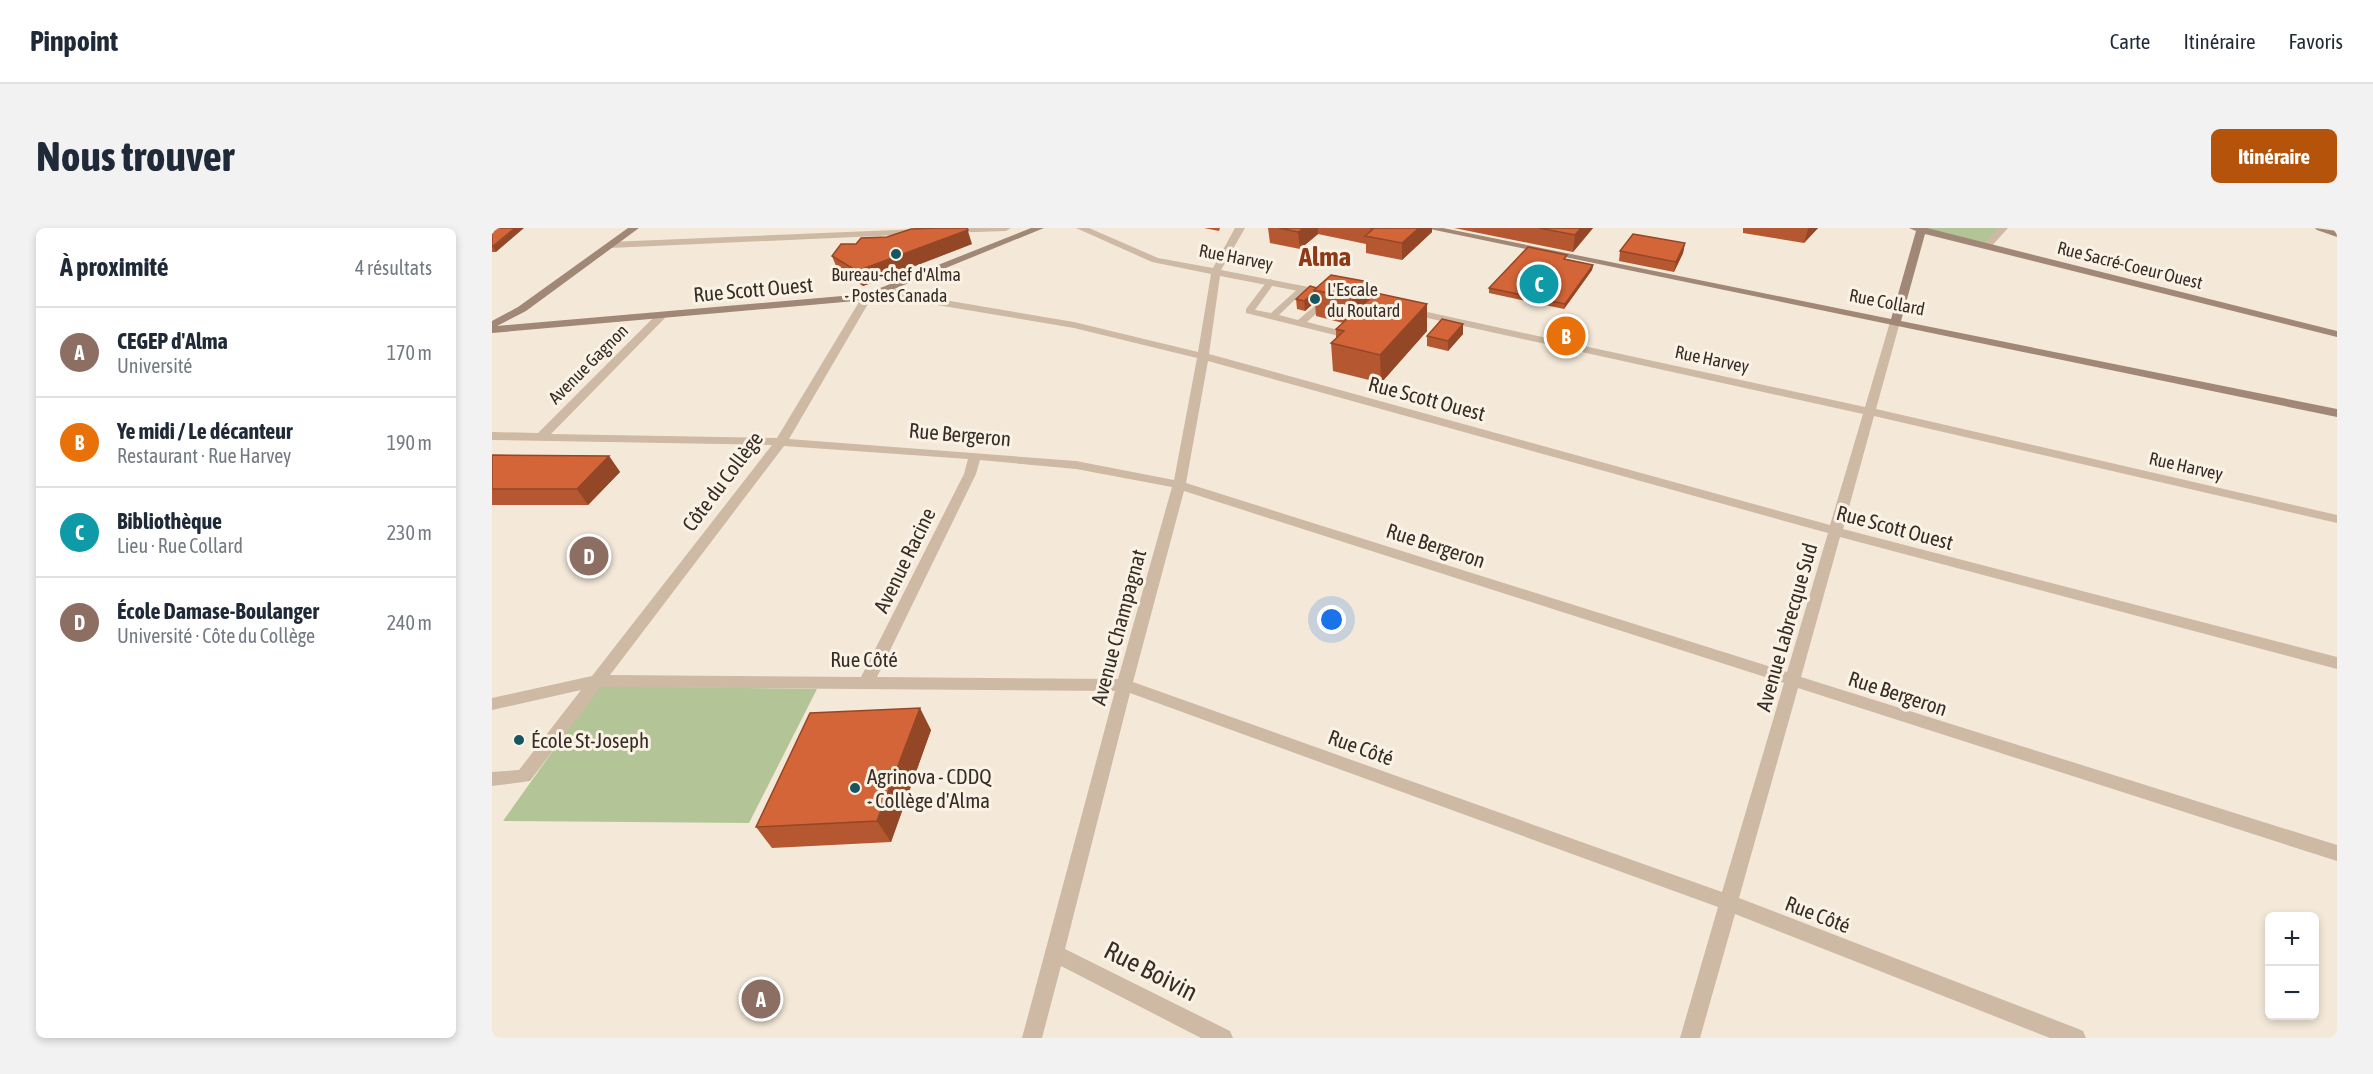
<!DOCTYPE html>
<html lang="fr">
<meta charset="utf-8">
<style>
body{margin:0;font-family:"Asap Condensed",sans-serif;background:#f2f2f3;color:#1f2937}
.controls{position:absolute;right:18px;bottom:18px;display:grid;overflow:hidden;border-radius:9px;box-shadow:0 3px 9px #0003}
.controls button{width:54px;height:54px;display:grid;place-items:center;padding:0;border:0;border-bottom:2px solid #e0e1e3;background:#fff;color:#1f2937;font:30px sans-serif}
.you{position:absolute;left:840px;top:392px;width:21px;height:21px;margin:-15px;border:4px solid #fff;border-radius:50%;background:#1a73e8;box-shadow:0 0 0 9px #1a73e833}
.badge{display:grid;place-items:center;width:39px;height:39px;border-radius:50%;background:#b45309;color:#fff;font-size:20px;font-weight:700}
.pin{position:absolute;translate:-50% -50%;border:3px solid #fff;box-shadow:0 2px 6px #0006}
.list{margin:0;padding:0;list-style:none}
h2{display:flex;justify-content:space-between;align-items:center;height:78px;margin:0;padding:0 24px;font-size:26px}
h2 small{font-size:20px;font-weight:400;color:#747a83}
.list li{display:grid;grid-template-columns:39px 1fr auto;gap:18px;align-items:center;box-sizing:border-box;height:90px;padding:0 24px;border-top:2px solid #e0e1e3}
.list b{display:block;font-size:22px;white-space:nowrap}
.list p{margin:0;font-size:20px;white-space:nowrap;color:#747a83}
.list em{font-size:20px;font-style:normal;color:#747a83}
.map{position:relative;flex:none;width:1845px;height:810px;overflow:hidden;border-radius:9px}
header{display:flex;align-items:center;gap:36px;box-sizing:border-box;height:84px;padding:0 30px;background:#fff;border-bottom:2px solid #e0e1e3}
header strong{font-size:28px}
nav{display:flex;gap:33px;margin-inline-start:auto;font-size:21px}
.intro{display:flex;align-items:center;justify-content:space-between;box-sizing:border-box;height:144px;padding:0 36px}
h1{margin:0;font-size:42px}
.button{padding:15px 27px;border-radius:9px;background:#b45309;color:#fff;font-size:21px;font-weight:700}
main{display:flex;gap:36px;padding:0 36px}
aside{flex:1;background:#fff;border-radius:9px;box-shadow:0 3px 9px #0003}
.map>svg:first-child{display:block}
.green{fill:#b3c597}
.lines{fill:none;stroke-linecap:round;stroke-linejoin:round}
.lane{fill:#cdb9a4;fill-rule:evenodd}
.street{fill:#cdb9a4;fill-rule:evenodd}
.secondary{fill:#a18775;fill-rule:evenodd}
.wall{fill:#b55730}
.shaded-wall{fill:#944727}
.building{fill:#d36538;stroke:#944727;stroke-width:1.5}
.poi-dot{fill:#17565e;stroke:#fbf2e6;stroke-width:2}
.labels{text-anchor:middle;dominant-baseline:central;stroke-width:6;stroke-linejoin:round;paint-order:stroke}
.far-street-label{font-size:18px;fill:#382d26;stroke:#fbf2e6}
.far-poi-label{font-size:18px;fill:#382d26;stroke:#fbf2e6}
.street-label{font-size:21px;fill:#382d26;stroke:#fbf2e6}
.poi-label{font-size:21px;fill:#382d26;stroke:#fbf2e6;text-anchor:start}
.near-street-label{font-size:26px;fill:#382d26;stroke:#fbf2e6}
.far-town-label{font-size:27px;font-weight:bold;fill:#8f3917;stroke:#fbf2e6}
</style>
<header>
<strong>Pinpoint</strong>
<nav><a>Carte</a><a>Itinéraire</a><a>Favoris</a></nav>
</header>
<div class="intro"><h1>Nous trouver</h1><a class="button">Itinéraire</a></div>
<main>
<aside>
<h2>À proximité<small>4 résultats</small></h2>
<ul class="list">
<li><span class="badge" style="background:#8d6e63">A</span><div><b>CEGEP d'Alma</b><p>Université</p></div><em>170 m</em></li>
<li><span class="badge" style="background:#e8710a">B</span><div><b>Ye midi / Le décanteur</b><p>Restaurant · Rue Harvey</p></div><em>190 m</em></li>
<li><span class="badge" style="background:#0f9aa8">C</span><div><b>Bibliothèque</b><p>Lieu · Rue Collard</p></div><em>230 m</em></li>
<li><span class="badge" style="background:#8d6e63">D</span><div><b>École Damase-Boulanger</b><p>Université · Côte du Collège</p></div><em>240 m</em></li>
</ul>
</aside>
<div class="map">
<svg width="1845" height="810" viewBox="0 0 1845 810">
<rect width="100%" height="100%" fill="#f4e9d9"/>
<path class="green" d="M 1430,0 L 1511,0 L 1495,18 Z
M 107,458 L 325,461 L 257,595 L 11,593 Z"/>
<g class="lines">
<path class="lane" d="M 779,51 L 783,54 L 763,82 L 779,85 L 809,58 L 813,61 L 812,63 L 787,87 L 806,92 L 838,65 L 841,66 L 841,70 L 815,94 L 854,104 L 860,101 L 865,104 L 855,110 L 754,85 L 754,81 L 776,52 Z"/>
<path class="street" d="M 457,0 L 519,0 L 514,3 L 454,5 L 454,1 Z
M 584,0 L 597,0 L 666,30 L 721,40 L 743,0 L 753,0 L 729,42 L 832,62 L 837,65 L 832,68 L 728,48 L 717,126 L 1338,297 L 1371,186 L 917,86 L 912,83 L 917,80 L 1373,179 L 1398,94 L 1403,91 L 1408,94 L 1384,181 L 1845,287 L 1845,295 L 1382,188 L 1351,301 L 1845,429 L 1845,441 L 1348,309 L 1309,449 L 1845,617 L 1845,633 L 1306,460 L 1247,670 L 1584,800 L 1591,803 L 1594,810 L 1558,810 L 1243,686 L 1208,810 L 1188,810 L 1226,679 L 638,465 L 573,721 L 738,803 L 741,810 L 709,810 L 569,738 L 550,810 L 530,810 L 623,463 L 109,459 L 38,553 L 0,558 L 0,544 L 27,542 L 89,462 L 0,482 L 0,470 L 100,448 L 280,217 L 0,212 L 0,204 L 46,205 L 164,87 L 168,86 L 173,89 L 172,91 L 59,206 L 285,210 L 370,69 L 375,66 L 380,69 L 297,211 L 584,233 L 682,252 L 705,130 L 582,100 L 421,73 L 391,62 L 396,59 L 423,67 L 582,94 L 706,124 L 719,46 L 660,34 ZM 716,133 L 1336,305 L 1295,444 L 694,255 ZM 292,218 L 476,231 L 472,246 L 369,449 L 118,447 ZM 488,232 L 584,241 L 680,259 L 626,451 L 385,449 L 484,246 ZM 692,263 L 1292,455 L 1230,664 L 641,454 Z
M 1506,0 L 1516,0 L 1498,20 L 1492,20 L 1492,16 Z
M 427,1 L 432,4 L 430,6 L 118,20 L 113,17 L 118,14 Z"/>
<path class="secondary" d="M 136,0 L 147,0 L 34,83 L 5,98 L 373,66 L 539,0 L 552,0 L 375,72 L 0,105 L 0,93 L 26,79 Z
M 933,0 L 951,0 L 1399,91 L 1424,3 L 1417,0 L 1435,0 L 1845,103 L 1845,109 L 1433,6 L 1409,93 L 1845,181 L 1845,189 Z
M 1823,0 L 1845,3 L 1845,9 L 1825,2 Z"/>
</g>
<path class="wall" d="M 0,0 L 4,24 L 0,24 Z
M 712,0 L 728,0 L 727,3 Z
M 776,0 L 940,0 L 940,4 L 910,32 L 874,25 L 874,16 L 826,6 L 808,21 L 778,15 Z
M 962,0 L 1101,0 L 1081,24 Z
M 1251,0 L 1326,0 L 1312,15 L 1251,5 Z
M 395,9 L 480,16 L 371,58 L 346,43 L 340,28 L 364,16 Z
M 1193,15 L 1191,25 L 1182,44 L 1127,33 L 1128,23 Z
M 1075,31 L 1101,37 L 1100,42 L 1072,81 L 997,65 L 997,60 Z
M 877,54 L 878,70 L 935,103 L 889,155 L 841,143 L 839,115 L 844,110 L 844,101 L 851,95 L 824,88 L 823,74 L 813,83 L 805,81 L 804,71 L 825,60 Z
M 971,96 L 971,106 L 956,123 L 935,118 L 935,108 Z
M 0,227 L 117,228 L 128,244 L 96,277 L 0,277 Z
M 439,502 L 399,614 L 280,620 L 264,599 Z"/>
<path class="shaded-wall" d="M 23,0 L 32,0 L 4,24 L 1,19 Z
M 475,0 L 480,16 L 371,58 L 365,43 Z
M 812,0 L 826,0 L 826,6 L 808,21 L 806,4 Z
M 927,0 L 940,0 L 940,4 L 910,32 L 910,15 Z
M 1089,0 L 1101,0 L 1081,24 L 1083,7 Z
M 1317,0 L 1326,0 L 1312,15 L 1316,1 Z
M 1193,15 L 1191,25 L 1182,44 L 1184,34 Z
M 1101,37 L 1100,42 L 1072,81 L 1073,76 Z
M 877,54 L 878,81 L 861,97 L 860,70 Z
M 823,64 L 823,74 L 813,83 L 812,73 Z
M 935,76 L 935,103 L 889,155 L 888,127 Z
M 971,96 L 971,106 L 956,123 L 956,113 Z
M 117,228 L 128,244 L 96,277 L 85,261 Z
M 428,480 L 439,502 L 399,614 L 385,593 Z"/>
<path class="building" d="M 0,0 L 23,0 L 0,19 Z
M 444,0 L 475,0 L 476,2 L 365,43 L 340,28 L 349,16 L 364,16 L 369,10 L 395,9 L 419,1 Z
M 787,0 L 812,0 L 806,4 Z
M 878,0 L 927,0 L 910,15 L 873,8 L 881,1 Z
M 1047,0 L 1089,0 L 1083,7 Z
M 1141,6 L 1193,15 L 1184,34 L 1128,23 Z
M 1036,19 L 1075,27 L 1072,31 L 1101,37 L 1073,76 L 997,60 Z
M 839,47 L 877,54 L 860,70 L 822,62 Z
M 818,58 L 825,60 L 822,62 L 823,64 L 812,73 L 804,71 Z
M 884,65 L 935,76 L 888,127 L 839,115 L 852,103 L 844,101 Z
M 950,91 L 971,96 L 956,113 L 935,108 Z
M 0,227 L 117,228 L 85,261 L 0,261 Z
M 428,480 L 385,593 L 264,599 L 318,485 Z"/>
<g class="poi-dot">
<circle cx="404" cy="26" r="6"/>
<circle cx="823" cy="71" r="6"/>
<circle cx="27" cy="512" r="6"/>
<circle cx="363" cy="560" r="6"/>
</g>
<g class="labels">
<g class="far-street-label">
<text transform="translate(744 29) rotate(11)">Rue Harvey</text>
<text transform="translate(1638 37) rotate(14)">Rue Sacré-Coeur Ouest</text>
<text transform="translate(1395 74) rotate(11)">Rue Collard</text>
<text transform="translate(1220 131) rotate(12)">Rue Harvey</text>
<text transform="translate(96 136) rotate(-45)">Avenue Gagnon</text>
<text transform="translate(1694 238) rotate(13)">Rue Harvey</text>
</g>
<g class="far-poi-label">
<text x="404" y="46">Bureau-chef d'Alma<tspan x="404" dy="21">- Postes Canada</tspan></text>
<text x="835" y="61" text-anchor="start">L'Escale<tspan x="835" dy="21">du Routard</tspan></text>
</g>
<g class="street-label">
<text transform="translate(261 61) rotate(-5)">Rue Scott Ouest</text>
<text transform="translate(935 170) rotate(15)">Rue Scott Ouest</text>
<text transform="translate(468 206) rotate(5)">Rue Bergeron</text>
<text transform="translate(230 253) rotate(-53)">Côte du Collège</text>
<text transform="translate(1403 299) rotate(15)">Rue Scott Ouest</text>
<text transform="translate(944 317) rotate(18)">Rue Bergeron</text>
<text transform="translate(412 332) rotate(-64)">Avenue Racine</text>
<text transform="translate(626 399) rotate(-75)">Avenue Champagnat</text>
<text transform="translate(1294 399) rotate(-74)">Avenue Labrecque Sud</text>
<text x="372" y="431">Rue Côté</text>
<text transform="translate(1406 465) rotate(18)">Rue Bergeron</text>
<text transform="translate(869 519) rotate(20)">Rue Côté</text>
<text transform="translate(1326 686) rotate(21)">Rue Côté</text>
</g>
<g class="poi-label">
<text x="39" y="512">École St-Joseph</text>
<text x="375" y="548">Agrinova - CDDQ<tspan x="375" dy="24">- Collège d'Alma</tspan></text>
</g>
<g class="near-street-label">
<text transform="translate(659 743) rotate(27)">Rue Boivin</text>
</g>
<g class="far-town-label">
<text x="833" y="28">Alma</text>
</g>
</g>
</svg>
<div class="controls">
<button>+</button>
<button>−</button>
</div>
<div class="you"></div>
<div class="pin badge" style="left:269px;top:771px;background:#8d6e63">A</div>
<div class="pin badge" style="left:1074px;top:108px;background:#e8710a">B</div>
<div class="pin badge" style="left:1047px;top:56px;background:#0f9aa8">C</div>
<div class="pin badge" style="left:97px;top:328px;background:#8d6e63">D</div>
</div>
</main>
